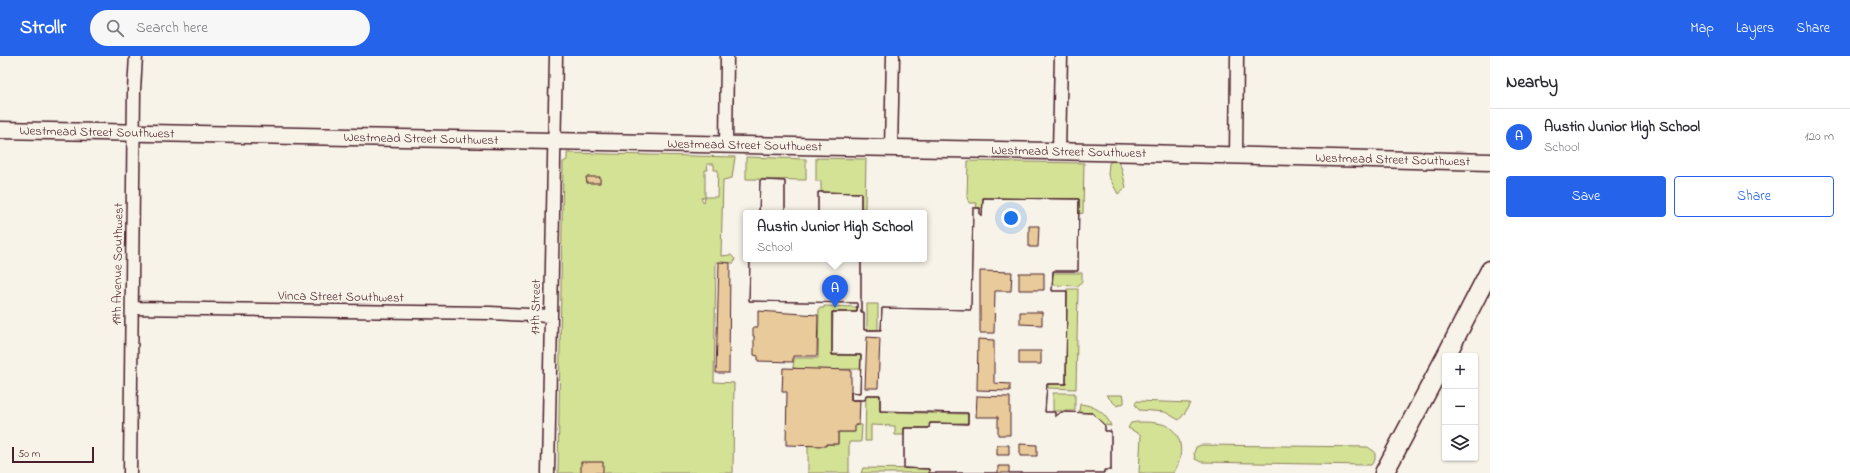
<!DOCTYPE html>
<meta charset="utf-8">
<style>
body{margin:0;font-family:"Indie Flower",sans-serif;background:#f7f7f7;color:#2b2b33}
.controls{position:absolute;right:12px;bottom:12px;display:grid;overflow:hidden;border-radius:4px;box-shadow:0 1px 3px #0004}
.controls button{width:36px;height:36px;display:grid;place-items:center;padding:0;border:0;border-bottom:1px solid #e1e1e2;background:#fff;color:#2b2b33;font:20px sans-serif}
.scale{position:absolute;left:12px;bottom:10px;width:82px;box-sizing:border-box;padding-left:4px;border:2px solid #4a1f2b;border-top:0;font-size:11px;line-height:14px;white-space:nowrap;color:#4a1f2b;-webkit-text-stroke:3px #f7f3e8;paint-order:stroke}
.you{position:absolute;left:1011px;top:162px;width:14px;height:14px;margin:-10px;border:3px solid #fff;border-radius:50%;background:#1a73e8;box-shadow:0 0 0 6px #1a73e833}
.badge{display:grid;place-items:center;width:26px;height:26px;border-radius:50%;background:#2563eb;color:#fff;font-size:13px;font-weight:700}
.pin{position:absolute;translate:-50% -33px;filter:drop-shadow(0 1px 2px #0008)}
.pin::after{content:'';position:absolute;top:21px;width:14px;height:12px;background:inherit;clip-path:polygon(0 0,100% 0,50% 100%)}
.popup{position:absolute;left:743px;top:154px;width:184px;height:52px;box-sizing:border-box;display:grid;place-content:center;border-radius:4px;background:#fff;filter:drop-shadow(0 1px 3px #0005);font-size:13px;white-space:nowrap;color:#7c7c81}
.popup b{font-size:15px;color:#2b2b33}
.popup::after{content:'';position:absolute;left:50%;top:100%;margin-left:-8px;border:8px solid transparent;border-top-color:#fff}
.list{margin:0;padding:0;list-style:none}
h2{display:flex;justify-content:space-between;align-items:center;height:52px;margin:0;padding:0 16px;font-size:17px}
h2 small{font-size:13px;font-weight:400;color:#7c7c81}
.list li{display:grid;grid-template-columns:26px 1fr auto;gap:12px;align-items:center;box-sizing:border-box;height:56px;padding:0 16px;border-top:1px solid #e1e1e2}
.list b{display:block;font-size:15px;white-space:nowrap}
.list p{margin:0;font-size:13px;white-space:nowrap;color:#7c7c81}
.list em{font-size:13px;font-style:normal;color:#7c7c81}
.actions{display:flex;gap:8px;padding:12px 16px}
.actions a{flex:1;padding:9px 0;border:1px solid #2563eb;border-radius:4px;text-align:center;font-size:14px;color:#2563eb}
.actions .main{background:#2563eb;color:#fff}
.icon{flex:none;width:22px;height:22px;fill:none;stroke:currentColor;stroke-width:2;stroke-linecap:round;stroke-linejoin:round}
.map{position:relative;flex:none;width:1490px;height:417px;overflow:hidden}
header{display:flex;align-items:center;gap:24px;box-sizing:border-box;height:56px;padding:0 20px;background:#2563eb;color:#fff}
header strong{font-size:19px}
nav{display:flex;gap:22px;margin-inline-start:auto;font-size:14px}
.search{width:280px;height:36px;background:#f7f7f7;display:flex;align-items:center;gap:10px;box-sizing:border-box;padding:0 14px;border-radius:22px;color:#7c7c81;font-size:15px}
main{display:flex}
aside{flex:1;background:#fff}
.map>svg:first-child{display:block}
.green{fill:#d3e295;stroke:#8e8060;fill-rule:evenodd}
.building{fill:#e8ca9b;stroke:#4a1f2b;fill-rule:evenodd}
.lines{fill:none;stroke-linecap:round;stroke-linejoin:round}
.minor-casing{stroke:#4a1f2b;stroke-width:15}
.tertiary-casing{stroke:#4a1f2b;stroke-width:19}
.secondary-casing{stroke:#4a1f2b;stroke-width:21}
.minor{stroke:#f7f3e8;stroke-width:12}
.tertiary{stroke:#f7f3e8;stroke-width:16}
.secondary{stroke:#f7f3e8;stroke-width:18}
.labels{text-anchor:middle;dominant-baseline:central;stroke-width:4;stroke-linejoin:round;paint-order:stroke}
.street-label{font-size:13px;fill:#4a1f2b;stroke:#f7f3e8}
</style>
<header>
<strong>Strollr</strong>
<div class="search"><svg class="icon" aria-label="search" viewBox="0 0 24 24"><circle cx="10" cy="10" r="6"/><path d="M15 15l6 6"/></svg>Search here</div>
<nav><a>Map</a><a>Layers</a><a>Share</a></nav>
</header>
<main>
<div class="map">
<svg width="1490" height="417" viewBox="0 0 1490 417">
<rect width="100%" height="100%" fill="#f7f3e8"/>
<filter id="ink" filterUnits="userSpaceOnUse"><feTurbulence type="fractalNoise" baseFrequency=".025" numOctaves="2"/><feDisplacementMap in="SourceGraphic" scale="8" xChannelSelector="R" yChannelSelector="G"/><feConvolveMatrix kernelMatrix="1 2 1 2 8 2 1 2 1" color-interpolation-filters="sRGB"/></filter>
<g filter="url(#ink)">
<path class="green" d="M 567,97 L 735,101 L 732,122 L 723,124 L 721,200 L 731,199 L 735,203 L 734,207 L 716,206 L 714,326 L 734,327 L 733,417 L 558,417 L 563,106 L 567,104 ZM 707,108 L 714,108 L 714,114 L 718,114 L 717,141 L 705,141 L 704,147 L 701,142 L 705,141 L 705,114 L 708,114 Z
M 746,101 L 806,103 L 806,124 L 746,123 Z
M 816,102 L 866,103 L 865,152 L 861,152 L 861,137 L 821,136 L 821,125 L 816,125 Z
M 968,105 L 1084,107 L 1083,157 L 1079,158 L 1079,143 L 983,142 L 983,152 L 976,152 L 977,147 L 969,147 L 967,141 Z
M 1112,105 L 1117,105 L 1121,111 L 1126,131 L 1118,138 L 1108,119 L 1109,107 Z
M 1053,217 L 1082,217 L 1082,225 L 1078,230 L 1052,229 Z
M 1067,233 L 1078,233 L 1076,333 L 1048,332 L 1048,328 L 1066,328 Z
M 867,248 L 878,248 L 878,274 L 867,274 Z
M 824,250 L 857,251 L 857,256 L 833,256 L 832,298 L 861,299 L 860,313 L 810,314 L 793,312 L 794,302 L 818,302 L 819,252 L 824,252 Z
M 1053,337 L 1075,337 L 1075,355 L 1053,355 Z
M 866,339 L 880,339 L 880,356 L 968,358 L 968,367 L 929,367 L 929,372 L 904,372 L 904,379 L 895,379 L 895,370 L 871,369 L 871,385 L 865,385 Z
M 1106,339 L 1122,339 L 1124,341 L 1124,347 L 1117,350 Z
M 1137,345 L 1190,347 L 1185,357 L 1179,364 L 1165,356 L 1139,354 L 1135,348 Z
M 1080,348 C 1093,349 1106,356 1111,370 L 1105,369 L 1092,357 L 1079,356 Z
M 1137,366 C 1145,366 1154,366 1162,368 C 1184,374 1185,402 1173,417 L 1139,417 L 1141,379 L 1128,372 L 1131,367 Z
M 859,369 L 862,369 L 861,386 L 849,386 L 849,417 L 808,417 L 808,389 L 838,388 L 838,376 L 854,376 L 855,370 Z
M 1201,389 L 1368,391 L 1375,396 L 1375,404 L 1371,409 L 1366,409 L 1201,406 L 1195,403 L 1194,397 L 1196,391 Z
M 863,412 L 929,413 L 929,417 L 861,417 Z"/>
<path class="building" d="M 586,121 L 600,121 L 600,127 L 587,127 Z
M 760,124 L 785,125 L 785,157 L 759,157 Z
M 760,124 L 785,125 L 785,157 L 759,157 Z
M 818,136 L 861,137 L 861,157 L 818,157 Z
M 818,136 L 861,137 L 861,157 L 818,157 Z
M 983,142 L 1079,143 L 1078,215 L 1053,215 L 1052,235 L 1067,235 L 1066,328 L 1047,328 L 1045,356 L 1055,356 L 1055,361 L 1061,356 L 1092,357 L 1105,370 L 1105,375 L 1111,375 L 1111,414 L 1104,414 L 1104,417 L 1009,417 L 1009,410 L 998,410 L 998,417 L 929,417 L 929,413 L 904,412 L 904,372 L 929,372 L 930,367 L 968,368 L 968,357 L 880,355 L 880,339 L 866,339 L 865,344 L 851,344 L 851,336 L 860,337 L 861,299 L 832,299 L 832,256 L 857,256 L 857,247 L 749,245 L 750,205 L 758,205 L 758,203 L 861,203 L 861,256 L 864,256 L 864,274 L 881,274 L 882,252 L 971,254 L 973,152 L 980,152 L 980,159 L 982,159 ZM 1029,170 L 1039,170 L 1038,191 L 1029,191 ZM 980,215 L 1012,216 L 1011,235 L 995,235 L 994,277 L 980,277 ZM 1019,217 L 1044,217 L 1044,234 L 1019,234 ZM 1020,256 L 1042,256 L 1042,269 L 1020,268 ZM 867,281 L 880,282 L 878,332 L 865,332 ZM 978,283 L 994,284 L 994,327 L 1010,328 L 1010,335 L 977,334 ZM 1019,295 L 1041,295 L 1041,308 L 1019,308 ZM 977,340 L 1010,341 L 1010,379 L 998,379 L 998,361 L 976,361 ZM 1020,388 L 1037,389 L 1037,400 L 1020,400 ZM 997,389 L 1009,389 L 1009,399 L 997,399 Z
M 983,142 L 1079,143 L 1078,215 L 1053,215 L 1052,235 L 1067,235 L 1066,328 L 1047,328 L 1045,356 L 1055,356 L 1055,361 L 1061,356 L 1092,357 L 1105,370 L 1105,375 L 1111,375 L 1111,414 L 1104,414 L 1104,417 L 929,417 L 929,413 L 904,412 L 904,372 L 929,372 L 930,367 L 968,368 L 968,357 L 880,355 L 880,339 L 866,339 L 865,344 L 851,344 L 851,336 L 860,337 L 861,299 L 832,299 L 832,256 L 857,256 L 857,247 L 749,245 L 750,205 L 758,205 L 758,203 L 861,203 L 861,256 L 864,256 L 864,274 L 881,274 L 882,252 L 971,254 L 973,152 L 980,152 L 980,159 L 982,159 Z
M 719,206 L 730,207 L 729,317 L 716,317 Z
M 758,255 L 818,259 L 817,300 L 793,300 L 793,306 L 758,305 L 758,300 L 754,299 L 754,280 L 753,280 L 753,271 L 758,271 Z
M 783,312 L 851,314 L 851,344 L 860,344 L 859,369 L 855,369 L 855,376 L 838,376 L 838,388 L 826,388 L 826,390 L 786,389 L 787,336 L 782,336 Z
M 581,406 L 603,406 L 603,417 L 581,417 Z"/>
<g class="lines">
<g class="minor-casing">
<path id="minor" d="M 726,89 L 727,0
M 891,92 L 893,0
M 1059,96 L 1061,0
M 1236,99 L 1237,0
M 132,252 L 490,257 L 550,260
M 130,417 L 134,34 L 136,0
M 548,417 L 556,0"/>
</g>
<g class="tertiary-casing">
<g id="tertiary">
<path id="s1" d="M 0,74 L 1143,97 L 1490,106"/>
</g>
</g>
<g class="secondary-casing">
<path id="secondary" d="M 1446,300 L 1490,214
M 1384,417 L 1445,302"/>
</g>
<use href="#minor" class="minor"/>
<use href="#tertiary" class="tertiary"/>
<use href="#secondary" class="secondary"/>
</g>
</g>
<g class="labels">
<g class="street-label">
<text stroke="none"><textPath href="#s1" startOffset="97">Westmead Street Southwest</textPath></text>
<text stroke="none"><textPath href="#s1" startOffset="421">Westmead Street Southwest</textPath></text>
<text stroke="none"><textPath href="#s1" startOffset="745">Westmead Street Southwest</textPath></text>
<text stroke="none"><textPath href="#s1" startOffset="1069">Westmead Street Southwest</textPath></text>
<text stroke="none"><textPath href="#s1" startOffset="1393">Westmead Street Southwest</textPath></text>
<text transform="translate(118 208) rotate(-89)">19th Avenue Southwest</text>
<text transform="translate(341 241) rotate(1)">Vinca Street Southwest</text>
<text transform="translate(536 251) rotate(-89)">17th Street</text>
</g>
</g>
</svg>
<div class="controls">
<button>+</button>
<button>−</button>
<button><svg class="icon" aria-label="layers" viewBox="0 0 24 24"><path d="M12 4l9 5-9 5-9-5zM3 14l9 5 9-5"/></svg></button>
</div>
<div class="scale">50 m</div>
<div class="you"></div>
<div class="pin badge" style="left:835px;top:252px">A</div>
<div class="popup"><b>Austin Junior High School</b>School</div>
</div>
<aside>
<h2>Nearby<small></small></h2>
<ul class="list">
<li><span class="badge">A</span><div><b>Austin Junior High School</b><p>School</p></div><em>120 m</em></li>
</ul>
<div class="actions"><a class="main">Save</a><a>Share</a></div>
</aside>
</main>
